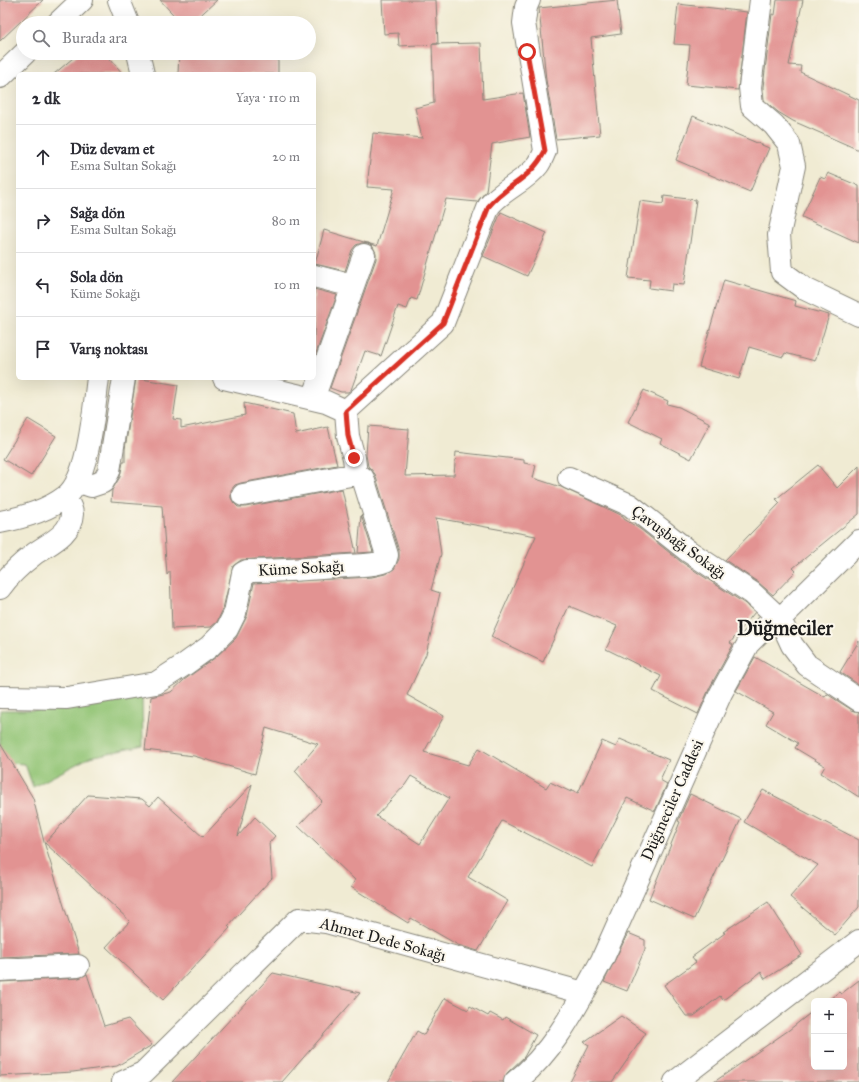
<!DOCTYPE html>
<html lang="tr">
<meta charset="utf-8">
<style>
body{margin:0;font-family:"IM FELL Great Primer",serif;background:#f2f2f3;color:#2b2b33}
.controls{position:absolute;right:12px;bottom:12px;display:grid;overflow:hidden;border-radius:6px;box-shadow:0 4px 16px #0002}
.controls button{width:36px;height:36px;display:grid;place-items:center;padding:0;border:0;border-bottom:1px solid #e1e1e2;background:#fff;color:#2b2b33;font:20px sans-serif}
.stop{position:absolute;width:12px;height:12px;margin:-9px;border:3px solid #d93025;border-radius:50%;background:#fff}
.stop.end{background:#d93025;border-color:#fff;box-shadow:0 1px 4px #0008}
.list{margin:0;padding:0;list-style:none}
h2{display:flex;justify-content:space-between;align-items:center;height:52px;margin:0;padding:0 16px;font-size:17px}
h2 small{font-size:13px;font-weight:400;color:#7c7c81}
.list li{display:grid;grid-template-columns:26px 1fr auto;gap:12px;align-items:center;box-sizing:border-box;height:64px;padding:0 16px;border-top:1px solid #e1e1e2}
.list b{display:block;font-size:15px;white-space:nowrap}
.list p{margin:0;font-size:13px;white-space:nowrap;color:#7c7c81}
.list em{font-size:13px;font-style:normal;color:#7c7c81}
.icon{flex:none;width:22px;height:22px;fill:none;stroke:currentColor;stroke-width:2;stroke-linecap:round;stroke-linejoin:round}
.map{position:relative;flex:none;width:859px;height:1082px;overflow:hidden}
.search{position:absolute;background:#fff;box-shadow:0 4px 16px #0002;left:16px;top:16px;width:300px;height:44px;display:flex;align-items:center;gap:10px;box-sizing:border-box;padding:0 14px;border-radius:22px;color:#7c7c81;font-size:15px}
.panel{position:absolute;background:#fff;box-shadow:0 4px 16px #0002;left:16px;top:72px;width:300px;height:308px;border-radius:6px}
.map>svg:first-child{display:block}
.green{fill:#92c475;stroke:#577048}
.building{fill:#e29392;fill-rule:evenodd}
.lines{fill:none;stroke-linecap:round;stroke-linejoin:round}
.minor-casing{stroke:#868478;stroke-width:24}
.minor{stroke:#fff;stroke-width:22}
.route{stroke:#d93025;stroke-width:5}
.labels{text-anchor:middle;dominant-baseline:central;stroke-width:4;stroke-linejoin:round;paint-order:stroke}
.street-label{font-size:16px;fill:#1c1c1c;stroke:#fbf7ec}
.district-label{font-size:20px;font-weight:bold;fill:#1c1c1c;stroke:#fbf7ec}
</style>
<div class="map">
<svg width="859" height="1082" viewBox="0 0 859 1082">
<rect width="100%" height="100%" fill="#fbf7ec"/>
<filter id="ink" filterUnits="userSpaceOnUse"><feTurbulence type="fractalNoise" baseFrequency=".025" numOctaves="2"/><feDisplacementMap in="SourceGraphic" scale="8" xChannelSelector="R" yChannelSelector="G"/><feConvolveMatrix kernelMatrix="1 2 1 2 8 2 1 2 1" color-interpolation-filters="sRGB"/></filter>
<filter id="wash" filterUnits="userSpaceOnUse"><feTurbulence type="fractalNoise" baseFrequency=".012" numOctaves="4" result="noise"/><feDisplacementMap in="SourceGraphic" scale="16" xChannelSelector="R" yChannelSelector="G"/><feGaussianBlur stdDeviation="0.9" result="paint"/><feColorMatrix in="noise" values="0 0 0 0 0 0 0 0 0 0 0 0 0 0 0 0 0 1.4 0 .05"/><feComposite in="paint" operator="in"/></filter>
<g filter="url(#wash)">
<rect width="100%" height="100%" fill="#f0ebd3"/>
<path class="green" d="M 142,693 L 143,746 L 90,757 L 33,787 L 25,764 L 11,763 L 0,769 L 0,710 L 33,710 Z"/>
<g id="blocks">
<path class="building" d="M 0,0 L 43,0 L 0,41 Z
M 160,0 L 217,0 L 192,23 L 181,23 Z
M 382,0 L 436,0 L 438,44 L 399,46 L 398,33 L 384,34 Z
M 617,0 L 621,34 L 591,38 L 600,135 L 556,139 L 546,80 L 539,8 Z
M 777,0 L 803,0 L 789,65 L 801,66 L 800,72 L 859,100 L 859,150 L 793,121 L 778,112 L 764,100 L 763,87 L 772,14 L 775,15 Z
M 678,4 L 747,12 L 738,90 L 686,85 L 690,45 L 674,44 Z
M 481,43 L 483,99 L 523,93 L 530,137 L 492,144 L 486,191 L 477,202 L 446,199 L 417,300 L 411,298 L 407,309 L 398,306 L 381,356 L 365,351 L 351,390 L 348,392 L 341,392 L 330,388 L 376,259 L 376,253 L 373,247 L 369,243 L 362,243 L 356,245 L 352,250 L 345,271 L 315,264 L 324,230 L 377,246 L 394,189 L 367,187 L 373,133 L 422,138 L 415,108 L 434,103 L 432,44 Z
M 79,53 L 105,53 L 123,74 L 54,74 Z
M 179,53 L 278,53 L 278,74 L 178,74 Z
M 693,116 L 769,148 L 750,192 L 676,160 Z
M 828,173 L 859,186 L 859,243 L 802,217 L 820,177 L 825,179 Z
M 664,196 L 696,200 L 684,285 L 672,284 L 671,291 L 649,288 L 650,280 L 628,278 L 640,201 L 663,204 Z
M 501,212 L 547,233 L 527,276 L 483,256 Z
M 724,280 L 796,301 L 795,306 L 829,315 L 815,361 L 785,353 L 783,357 L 749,347 L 739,379 L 699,367 Z
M 314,289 L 337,295 L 314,359 Z
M 136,378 L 178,385 L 173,419 L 181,420 L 181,428 L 245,415 L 244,403 L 293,414 L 296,434 L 328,427 L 337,465 L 241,483 L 235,485 L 231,490 L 231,498 L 234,503 L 238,507 L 245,507 L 342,489 L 356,553 L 241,560 L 233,566 L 223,609 L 217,622 L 211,627 L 172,629 L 170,571 L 167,575 L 162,506 L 111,502 L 112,490 L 120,477 L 123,462 L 125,462 L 125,449 Z
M 644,390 L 668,401 L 667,404 L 679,407 L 710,423 L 691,459 L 660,443 L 662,439 L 628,422 Z
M 28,419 L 56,436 L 31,476 L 3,459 Z
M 368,426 L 409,429 L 405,476 L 454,475 L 456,452 L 524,460 L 524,463 L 536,465 L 533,478 L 561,487 L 623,516 L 624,519 L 640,529 L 680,561 L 744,603 L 755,612 L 730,643 L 733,645 L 710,687 L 698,714 L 653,691 L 661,676 L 606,649 L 617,626 L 569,606 L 543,662 L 491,637 L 536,536 L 436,518 L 441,554 L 431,590 L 440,593 L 426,654 L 407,695 L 444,716 L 424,752 L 468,765 L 479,748 L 546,788 L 550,782 L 571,792 L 572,790 L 578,793 L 602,741 L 616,747 L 620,739 L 669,760 L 660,780 L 667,784 L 655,811 L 627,798 L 592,867 L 502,821 L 468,877 L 508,901 L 478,951 L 458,945 L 411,918 L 408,923 L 351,887 L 355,880 L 298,826 L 322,801 L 295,771 L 318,744 L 266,728 L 255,774 L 194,756 L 145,750 L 151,697 L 171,692 L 184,680 L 216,657 L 236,638 L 247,616 L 254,583 L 372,577 L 385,574 L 394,569 L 399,559 L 399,551 L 375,474 L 368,466 L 366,455 ZM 411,776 L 449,798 L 420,844 L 376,816 L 405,785 Z
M 818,465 L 837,488 L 859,466 L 859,514 L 793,568 L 796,571 L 773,595 L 759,583 L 725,560 L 780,503 L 776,499 Z
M 361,515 L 373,552 L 358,553 Z
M 859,641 L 859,685 L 840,672 Z
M 755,657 L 825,697 L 827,694 L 852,710 L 859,712 L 859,797 L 821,773 L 825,766 L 795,748 L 798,743 L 766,724 L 773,712 L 736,691 Z
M 0,743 L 33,798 L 44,842 L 79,954 L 0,957 Z
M 252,784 L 238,836 L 255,817 L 275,836 L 269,843 L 272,878 L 228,926 L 230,928 L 163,1000 L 106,947 L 130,921 L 45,843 L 88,795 L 142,799 L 150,806 L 158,797 L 203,837 Z
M 763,790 L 859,840 L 859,907 L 835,935 L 790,897 L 818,865 L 744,822 Z
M 690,794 L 741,819 L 694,919 L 649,899 L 680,822 L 678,821 Z
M 768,902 L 802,955 L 765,979 L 761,972 L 723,1000 L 720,996 L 694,1016 L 686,1016 L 664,985 L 696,962 L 692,957 L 725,933 L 723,932 Z
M 628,933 L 645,940 L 645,949 L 627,991 L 604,982 Z
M 273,973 L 360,993 L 282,1082 L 172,1082 Z
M 87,974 L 104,1026 L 128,1019 L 152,1045 L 117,1066 L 73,1072 L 0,1076 L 0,982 L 79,978 Z
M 859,980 L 859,1082 L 714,1082 L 789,1030 L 814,1010 L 814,1067 L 844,1067 L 844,1001 L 827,1001 L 839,992 L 841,994 Z
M 445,998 L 468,1010 L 470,1006 L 488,1016 L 490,1013 L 503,1020 L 505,1017 L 536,1035 L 524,1057 L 507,1073 L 503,1082 L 388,1082 L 417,1031 L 424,1035 Z
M 621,1016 L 646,1033 L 612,1082 L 570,1082 L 589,1045 L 584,1042 Z"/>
</g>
</g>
<g filter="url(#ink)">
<use href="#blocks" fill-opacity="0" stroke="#868478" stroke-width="1"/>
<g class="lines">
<g class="minor-casing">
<path id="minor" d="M 119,0 L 128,23
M 761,0 L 750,87 L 752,106 L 774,125 L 789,144 L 794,166 L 779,235 L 782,272 L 805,289 L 859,315
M 58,23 L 82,0
M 138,53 L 143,74
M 0,77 L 25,53
M 314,276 L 353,286
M 224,378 L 326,402 L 346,411
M 313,399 L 364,255
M 346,411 L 443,323 L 489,206 C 503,189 525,182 538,165 C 541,161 543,156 545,151 L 524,23 L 526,7 L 529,0
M 569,478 L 630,505 L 688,551 L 752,593 L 780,619 L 792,645 L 807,665 L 859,700
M 77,481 L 91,486 L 103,482 L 109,471 L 124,378
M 243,495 L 356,474
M 0,522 C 21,518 48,510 65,497 C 89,480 94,407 98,378
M 0,588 C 9,575 20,565 33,555 C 47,544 71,536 72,514 C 72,509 68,502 65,497
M 0,697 L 67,698 L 156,683 L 184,665 L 209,647 L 227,629 L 235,613 L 243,573 L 247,571 C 280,571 313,569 346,566 C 358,565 374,566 385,561 L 387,555 L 363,478 L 356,474 L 354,458 L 348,436 L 346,411
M 0,970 L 78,966
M 123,1082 L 143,1073 L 299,919 L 326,922 L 584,993
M 515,1082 C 555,1051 578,1003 602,960 L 721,693 L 748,644 L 764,628 L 780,619 L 859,541
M 675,1082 L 859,941"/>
</g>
<use href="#minor" class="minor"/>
</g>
</g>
<g class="lines" filter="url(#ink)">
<path class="route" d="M 354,458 L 348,436 L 346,411 L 443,323 L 489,206 C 509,183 530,180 545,151 L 527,52"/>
</g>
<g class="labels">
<g class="street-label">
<text transform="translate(679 542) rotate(36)">Çavuşbağı Sokağı</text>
<text transform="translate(301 568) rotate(-3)">Küme Sokağı</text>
<text transform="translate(672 800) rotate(-66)">Düğmeciler Caddesi</text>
<text transform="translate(383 939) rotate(15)">Ahmet Dede Sokağı</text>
</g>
<g class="district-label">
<text x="785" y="628">Düğmeciler</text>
</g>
</g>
</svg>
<div class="controls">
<button>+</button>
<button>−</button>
</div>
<div class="stop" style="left:527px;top:52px"></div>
<div class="stop end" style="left:354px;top:458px"></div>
<div class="search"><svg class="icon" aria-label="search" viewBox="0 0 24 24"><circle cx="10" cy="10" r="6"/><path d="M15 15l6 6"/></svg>Burada ara</div>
<section class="panel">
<h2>2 dk<small>Yaya · 110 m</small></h2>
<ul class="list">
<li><svg class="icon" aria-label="ahead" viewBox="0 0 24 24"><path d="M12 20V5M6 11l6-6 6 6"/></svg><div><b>Düz devam et</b><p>Esma Sultan Sokağı</p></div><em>20 m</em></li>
<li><svg class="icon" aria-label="right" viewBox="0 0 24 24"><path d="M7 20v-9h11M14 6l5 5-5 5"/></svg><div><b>Sağa dön</b><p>Esma Sultan Sokağı</p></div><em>80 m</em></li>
<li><svg class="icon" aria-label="left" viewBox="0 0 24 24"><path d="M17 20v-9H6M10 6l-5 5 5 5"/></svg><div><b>Sola dön</b><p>Küme Sokağı</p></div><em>10 m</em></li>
<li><svg class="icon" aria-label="arrive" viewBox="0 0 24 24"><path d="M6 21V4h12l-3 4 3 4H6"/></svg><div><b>Varış noktası</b></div></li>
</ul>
</section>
</div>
